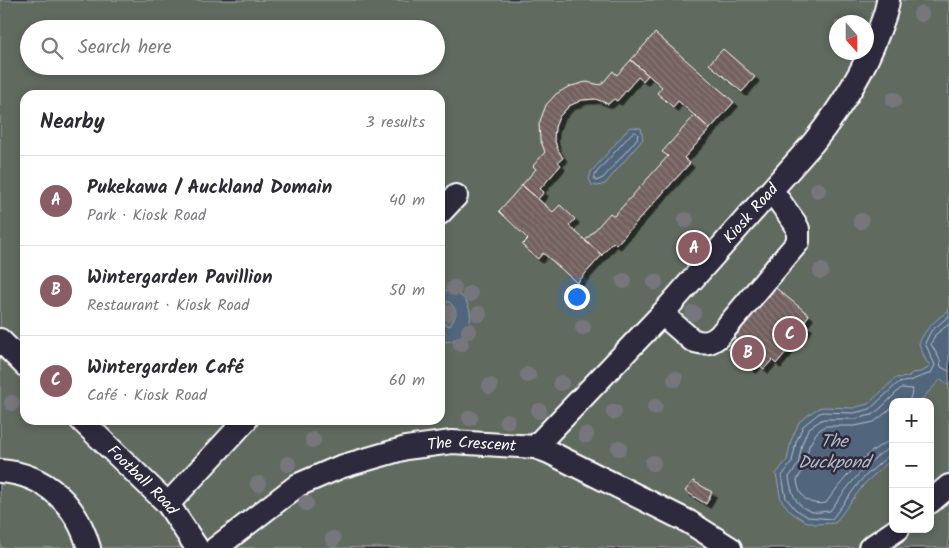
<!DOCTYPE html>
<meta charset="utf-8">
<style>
body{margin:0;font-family:Kalam,sans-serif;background:#f7f7f7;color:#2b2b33}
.controls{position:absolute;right:15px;bottom:15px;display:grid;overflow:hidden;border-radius:10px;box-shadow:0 2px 8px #0003}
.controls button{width:45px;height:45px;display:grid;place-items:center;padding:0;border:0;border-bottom:1px solid #e1e1e2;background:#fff;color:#2b2b33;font:25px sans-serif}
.compass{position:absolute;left:829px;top:15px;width:45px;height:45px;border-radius:50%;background:#fff;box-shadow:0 2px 8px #0003;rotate:159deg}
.you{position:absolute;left:576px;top:296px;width:18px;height:18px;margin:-12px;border:4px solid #fff;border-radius:50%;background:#1a73e8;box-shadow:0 0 0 8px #1a73e833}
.badge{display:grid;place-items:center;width:32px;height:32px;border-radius:50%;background:#8a5d65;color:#fff;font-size:16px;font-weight:700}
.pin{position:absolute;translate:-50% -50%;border:2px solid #fff;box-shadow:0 1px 5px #0006}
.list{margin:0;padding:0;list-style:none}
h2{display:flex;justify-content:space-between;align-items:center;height:65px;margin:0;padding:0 20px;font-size:21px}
h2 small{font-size:16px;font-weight:400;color:#7c7c81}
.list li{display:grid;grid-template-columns:32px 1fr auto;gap:15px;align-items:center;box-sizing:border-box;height:90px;padding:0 20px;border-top:1px solid #e1e1e2}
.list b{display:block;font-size:19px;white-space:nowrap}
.list p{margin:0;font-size:16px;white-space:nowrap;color:#7c7c81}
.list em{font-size:16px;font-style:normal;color:#7c7c81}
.icon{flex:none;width:28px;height:28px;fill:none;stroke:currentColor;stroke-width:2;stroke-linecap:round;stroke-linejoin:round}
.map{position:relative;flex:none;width:949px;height:548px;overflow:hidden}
.search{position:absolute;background:#fff;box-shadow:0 2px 8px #0003;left:20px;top:20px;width:425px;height:55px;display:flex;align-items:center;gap:12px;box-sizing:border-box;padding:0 18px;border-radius:28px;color:#7c7c81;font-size:19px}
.panel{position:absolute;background:#fff;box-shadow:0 2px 8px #0003;left:20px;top:90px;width:425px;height:335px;border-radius:15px}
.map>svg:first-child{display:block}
.green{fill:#616b5f;stroke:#b0b5af;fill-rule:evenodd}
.water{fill:#51667c;stroke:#97a3b0}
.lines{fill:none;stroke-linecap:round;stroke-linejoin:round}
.shore{stroke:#b9c2cb;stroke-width:1}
.building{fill:url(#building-back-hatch);stroke:#fff;filter:url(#shadow)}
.minor-casing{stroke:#fff;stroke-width:26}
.minor{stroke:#2f2a3d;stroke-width:22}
.tree{fill:#76767c}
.labels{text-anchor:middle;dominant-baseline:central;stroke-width:5;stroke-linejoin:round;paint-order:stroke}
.street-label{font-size:16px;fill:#fff;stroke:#2f2a3d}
.water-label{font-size:18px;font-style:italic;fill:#b1bac4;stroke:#2f2a3d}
</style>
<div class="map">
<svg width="949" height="548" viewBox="0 0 949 548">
<defs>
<pattern id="building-back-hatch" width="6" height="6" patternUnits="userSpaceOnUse" patternTransform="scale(1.25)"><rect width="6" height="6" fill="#73615f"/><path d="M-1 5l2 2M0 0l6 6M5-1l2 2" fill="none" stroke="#887977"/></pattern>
<filter id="shadow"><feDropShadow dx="4.5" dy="4.5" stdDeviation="0" flood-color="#0009"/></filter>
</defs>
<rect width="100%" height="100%" fill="#2f2a3d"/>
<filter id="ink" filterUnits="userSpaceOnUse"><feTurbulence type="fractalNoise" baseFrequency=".02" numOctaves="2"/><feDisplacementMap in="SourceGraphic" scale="10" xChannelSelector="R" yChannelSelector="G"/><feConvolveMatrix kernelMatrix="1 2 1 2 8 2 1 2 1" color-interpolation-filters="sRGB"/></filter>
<g filter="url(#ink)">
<path class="green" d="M 0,0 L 949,0 L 949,548 L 0,548 ZM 836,22 L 866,22 L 866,52 L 836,52 ZM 29,29 L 436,29 L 436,66 L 29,66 ZM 25,95 L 440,95 L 440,420 L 25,420 ZM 893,402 L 930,402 L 930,529 L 893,529 Z"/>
<path class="water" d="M 630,127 L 641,128 L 643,139 L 605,184 L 598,186 L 592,185 L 589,179 L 591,172 Z
M 440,291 C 478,286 483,343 440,342 L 440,322 L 450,326 C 456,315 460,312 449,302 L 443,302 L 440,308 Z
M 949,310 L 949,386 L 941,379 L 919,402 L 893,402 L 893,458 L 865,483 L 835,523 L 815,524 L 805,521 L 792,513 L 781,500 L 776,474 L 787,460 L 791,441 L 799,422 L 815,410 L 821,407 L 853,408 L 868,404 L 896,378 L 908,377 L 912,373 L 920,372 L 927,369 L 930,365 L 926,361 L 919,344 C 925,328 936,320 949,310 Z"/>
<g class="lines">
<path class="shore" d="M 635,132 L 638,134 L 637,139 L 603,178 L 596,181 L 594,178 L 597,172 L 631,134 Z
M 949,324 L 935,335 L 931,344 L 940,360 L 941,367 L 949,371
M 893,407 L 874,422 L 855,426 L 825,426 L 817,432 L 809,446 L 804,468 L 797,480 C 799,497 808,506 826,503 C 837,487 872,442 893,441
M 893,448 C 875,449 840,497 830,511 C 824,511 818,513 813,512 C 796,508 791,492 789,477 L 798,465 L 802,444 L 808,429 L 812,426 L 823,419 L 854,419 L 872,415 L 882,407 L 901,388 L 913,389 L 909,402
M 893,455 L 888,456 L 861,480 L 832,519 L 808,517 L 795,509 L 786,498 L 782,476 L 792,462 L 796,442 L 803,426 L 818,414 L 822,412 L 854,413 L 870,409 L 898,383 L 909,381 L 931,373 L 935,365 L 925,343 L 931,331 L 949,316"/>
</g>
<path class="building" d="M 655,33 L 734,102 L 710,129 L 678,101 L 673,107 L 657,93 L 662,87 L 631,60 Z
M 723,49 L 755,77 L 742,92 L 709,64 Z
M 631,60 L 648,75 L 643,81 L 638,77 L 617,101 L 614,99 L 608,104 L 596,99 L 582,100 L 569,106 L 559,117 L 555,127 L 554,138 L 557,148 L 563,158 L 558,162 L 561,165 L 540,189 L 544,192 L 538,199 L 522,185 L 536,169 L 533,166 L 545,152 L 540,139 L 539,124 L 546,105 L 556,94 L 568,87 L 586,82 L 601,85 L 613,71 L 617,75 Z
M 695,115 L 710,129 L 684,158 L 690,163 L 616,245 L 613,242 L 602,255 L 585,241 L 610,213 L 614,216 L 668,156 L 662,152 Z
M 522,185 L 553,212 L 560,205 L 575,219 L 569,226 L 602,255 L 577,283 L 543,253 L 538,259 L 522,245 L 528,239 L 499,211 Z
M 771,284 L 809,315 L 803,323 L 808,326 L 776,364 L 772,360 L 764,369 L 757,363 L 752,369 L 728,349 L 736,340 L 734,338 L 752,316 L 748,312 Z
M 693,481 L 712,492 L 706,504 L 685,491 Z"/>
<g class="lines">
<g class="minor-casing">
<g id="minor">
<path d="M 440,213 L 456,196"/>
<path d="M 662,314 L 692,340 C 703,344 710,344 719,336 L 798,242 L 798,229 L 795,223 L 772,191"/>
<path d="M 0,340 L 25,365"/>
<path id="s1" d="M 81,420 L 168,504 L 197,548"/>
<path id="s2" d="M 535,447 L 662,314 L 813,143 C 840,109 863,74 878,33 C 882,22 887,12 888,0"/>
<path d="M 0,471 C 46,474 77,505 89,548"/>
<path d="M 930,502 L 949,486"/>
<path d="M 168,504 L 246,420"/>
<path id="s3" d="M 216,548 L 298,485 L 340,467 L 406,448 L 452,442 L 535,447 L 549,452 L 689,522 L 730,548"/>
<path d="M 870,548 L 898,529"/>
</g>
</g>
<use href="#minor" class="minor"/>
</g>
<g class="tree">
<circle cx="921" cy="14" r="8"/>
<circle cx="894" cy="100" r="8"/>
<circle cx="818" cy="190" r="8"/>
<circle cx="686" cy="220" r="8"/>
<circle cx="861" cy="221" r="8"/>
<circle cx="821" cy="271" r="8"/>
<circle cx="624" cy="281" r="8"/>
<circle cx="655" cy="282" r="8"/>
<circle cx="454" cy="288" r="8"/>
<circle cx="470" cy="294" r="8"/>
<circle cx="448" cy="313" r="8"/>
<circle cx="693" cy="313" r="8"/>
<circle cx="479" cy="314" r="8"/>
<circle cx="583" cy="327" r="8"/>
<circle cx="469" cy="331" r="8"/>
<circle cx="461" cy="344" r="8"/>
<circle cx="528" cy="375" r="8"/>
<circle cx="675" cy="379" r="8"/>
<circle cx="561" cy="383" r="8"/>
<circle cx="490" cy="386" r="8"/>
<circle cx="12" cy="403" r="8"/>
<circle cx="655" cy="407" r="8"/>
<circle cx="539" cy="411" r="8"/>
<circle cx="614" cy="412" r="8"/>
<circle cx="470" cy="418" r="8"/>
<circle cx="507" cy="421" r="8"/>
<circle cx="586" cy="435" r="8"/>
<circle cx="313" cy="440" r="8"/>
<circle cx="619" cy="448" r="8"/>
<circle cx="653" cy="463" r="8"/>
<circle cx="288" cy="464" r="8"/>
<circle cx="258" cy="484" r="8"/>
<circle cx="306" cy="503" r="8"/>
<circle cx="333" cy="539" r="8"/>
</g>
</g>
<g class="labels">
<g class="street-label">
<text stroke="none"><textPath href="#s2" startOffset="318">Kiosk Road</textPath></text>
<text stroke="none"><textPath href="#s3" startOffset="284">The Crescent</textPath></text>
<text stroke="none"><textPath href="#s1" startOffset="86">Football Road</textPath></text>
</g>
<g class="water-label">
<text x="834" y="442">The<tspan x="834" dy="21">Duckpond</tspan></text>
</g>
</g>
</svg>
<div class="controls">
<button>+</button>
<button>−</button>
<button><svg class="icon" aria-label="layers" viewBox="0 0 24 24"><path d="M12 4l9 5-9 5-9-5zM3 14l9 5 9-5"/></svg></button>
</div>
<svg class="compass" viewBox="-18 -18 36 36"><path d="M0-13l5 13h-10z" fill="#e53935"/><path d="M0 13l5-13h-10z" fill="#7c7c81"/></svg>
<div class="you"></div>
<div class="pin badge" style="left:694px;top:248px">A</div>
<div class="pin badge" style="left:748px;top:353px">B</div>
<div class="pin badge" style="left:790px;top:334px">C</div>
<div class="search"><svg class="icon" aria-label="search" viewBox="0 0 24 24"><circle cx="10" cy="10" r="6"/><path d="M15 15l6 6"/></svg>Search here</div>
<section class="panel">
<h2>Nearby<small>3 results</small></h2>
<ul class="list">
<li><span class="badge">A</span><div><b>Pukekawa / Auckland Domain</b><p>Park · Kiosk Road</p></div><em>40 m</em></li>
<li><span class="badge">B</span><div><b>Wintergarden Pavillion</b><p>Restaurant · Kiosk Road</p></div><em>50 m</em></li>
<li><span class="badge">C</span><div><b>Wintergarden Café</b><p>Café · Kiosk Road</p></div><em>60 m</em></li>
</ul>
</section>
</div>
